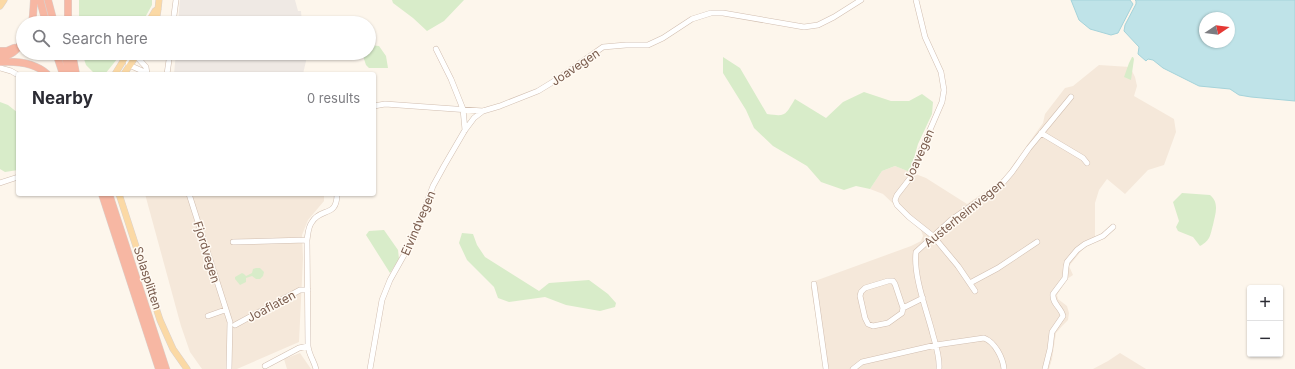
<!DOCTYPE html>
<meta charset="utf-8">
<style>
body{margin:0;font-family:Inter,sans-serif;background:#f7f7f7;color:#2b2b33}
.controls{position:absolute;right:12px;bottom:12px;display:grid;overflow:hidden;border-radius:4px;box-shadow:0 1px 3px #0004}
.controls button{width:36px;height:36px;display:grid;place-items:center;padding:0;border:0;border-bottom:1px solid #e1e1e2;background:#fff;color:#2b2b33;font:20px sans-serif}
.compass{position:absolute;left:1199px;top:12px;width:36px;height:36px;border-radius:50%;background:#fff;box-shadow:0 1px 3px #0004;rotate:77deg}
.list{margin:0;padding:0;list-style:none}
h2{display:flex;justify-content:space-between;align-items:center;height:52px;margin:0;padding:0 16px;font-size:17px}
h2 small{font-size:13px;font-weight:400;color:#7c7c81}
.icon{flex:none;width:22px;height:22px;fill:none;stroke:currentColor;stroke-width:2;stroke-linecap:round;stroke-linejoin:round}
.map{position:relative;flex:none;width:1295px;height:369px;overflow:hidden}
.search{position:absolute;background:#fff;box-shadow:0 1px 3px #0004;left:16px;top:16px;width:360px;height:44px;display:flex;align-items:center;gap:10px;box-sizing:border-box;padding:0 14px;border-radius:22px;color:#7c7c81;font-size:15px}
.panel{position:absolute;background:#fff;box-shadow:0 1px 3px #0004;left:16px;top:72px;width:360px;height:124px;border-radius:4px}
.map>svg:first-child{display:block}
.residential{fill:#f5e8da}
.industrial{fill:#efe9e4}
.green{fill:#d8ecc9}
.water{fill:#bfe3e8;stroke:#a5d3da;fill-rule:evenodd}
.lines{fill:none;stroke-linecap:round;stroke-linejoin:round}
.minor-casing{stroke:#d1beb0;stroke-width:6}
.major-casing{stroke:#dad1cd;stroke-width:7}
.highway-casing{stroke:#dad1cd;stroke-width:8}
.minor{stroke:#fff;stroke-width:5}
.major{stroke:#fbd9a5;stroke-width:6}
.highway{stroke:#f7b7a3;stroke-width:7}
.labels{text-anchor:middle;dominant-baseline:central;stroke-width:3;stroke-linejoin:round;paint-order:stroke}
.street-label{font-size:12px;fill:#7a5c4d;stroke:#fffaf3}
</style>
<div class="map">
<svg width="1295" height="369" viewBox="0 0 1295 369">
<rect width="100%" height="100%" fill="#fdf6ec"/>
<path class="residential" d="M 1099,65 L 1130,67 L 1135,77 L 1137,86 L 1134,96 L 1174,119 L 1176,132 L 1164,165 L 1148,170 L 1125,194 L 1107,179 L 1099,190 L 1095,203 L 1095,242 L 1086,245 L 1069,266 L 1073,275 L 1067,279 L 1057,295 L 1058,299 L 1067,306 L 1069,313 L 1068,320 L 1063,325 L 1056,333 L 1052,359 L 1049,369 L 825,369 L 811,288 L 815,281 L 911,246 L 921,241 L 923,236 L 921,230 L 883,194 L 870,189 L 882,171 L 895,166 L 926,178 L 967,204 L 995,185 L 1006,175 L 1043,123 L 1045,114 L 1065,88 L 1073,86 Z
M 145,194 L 324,194 L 324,201 L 308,220 L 302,235 L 303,258 L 299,342 L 237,369 L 202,369 L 190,352 L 181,326 Z
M 300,353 L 311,369 L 287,369 L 284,359 Z
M 1120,353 L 1146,369 L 1093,369 L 1108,361 Z"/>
<path class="industrial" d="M 180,0 L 295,0 L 298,11 L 301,11 L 302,23 L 178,23 Z
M 176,53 L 305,53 L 306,61 L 303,74 L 174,74 Z"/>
<path class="green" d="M 79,0 L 152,0 L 152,5 L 142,23 L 79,23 Z
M 392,0 L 464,0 L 444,21 L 427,31 L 413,18 L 393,3 Z
M 369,45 L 379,46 L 386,56 L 388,68 L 369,68 L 366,65 L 362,53 L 369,53 Z
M 82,53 L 122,53 L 105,74 L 95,74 L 86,65 Z
M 723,57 L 740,68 L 767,114 C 787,117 785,115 795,99 L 826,118 L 843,102 L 864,92 L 891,101 L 909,101 L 922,94 L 933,102 L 932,114 L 918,144 L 910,172 L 895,166 L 882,171 L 870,189 L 856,186 L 844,190 L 821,182 L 807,166 L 773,146 L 754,128 L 746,110 L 723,73 Z
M 1132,57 L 1133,57 L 1134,59 L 1131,80 L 1124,77 L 1129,63 Z
M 0,102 L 8,105 L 18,113 L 18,170 L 5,172 L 0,169 Z
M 1182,193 L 1210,195 C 1220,203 1215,215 1213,225 C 1210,235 1211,240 1200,246 L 1193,237 L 1178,231 L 1176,227 L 1179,221 L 1173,202 Z
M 384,230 L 398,250 L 399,259 L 390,273 L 366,235 L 369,231 Z
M 462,233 L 473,234 L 477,245 L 485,257 L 539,291 L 549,283 L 589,280 L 608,294 L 616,303 L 615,307 L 600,311 L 566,305 L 545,297 L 509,302 L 498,298 L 494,287 L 467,260 L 459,243 Z
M 256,268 L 260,268 L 264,272 L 263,276 L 260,279 L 256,279 L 252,276 L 246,278 L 246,282 L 240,285 L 235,279 L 235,277 L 242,273 L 244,274 L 246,276 L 252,273 L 253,269 Z"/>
<path class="water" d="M 1071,0 L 1130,0 L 1133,4 L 1118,33 L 1111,35 L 1090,29 L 1079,20 Z
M 1135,0 L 1295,0 L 1295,101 L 1251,97 L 1239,95 L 1230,89 L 1199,86 L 1163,68 L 1153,60 L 1148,59 L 1146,61 L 1138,54 L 1139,47 L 1124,31 L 1125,25 L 1136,4 L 1136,1 ZM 1205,18 L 1229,18 L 1229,42 L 1205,42 Z"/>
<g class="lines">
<g class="minor-casing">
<path id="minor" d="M 916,0 L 925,37 L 941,72 L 944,90 L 942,102 L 923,146 L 911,177 L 897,195 L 895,200 L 897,205 L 909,217 L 933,236 L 958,266 L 975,291
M 173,23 L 176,0
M 436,49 L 451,79 L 463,109 L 465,130
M 0,68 L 11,71 L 18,75
M 147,73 L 129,65 L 126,55 L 136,56 L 146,67 L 147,74
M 167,74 L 170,53
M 374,106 L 385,104 L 483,111 L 500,106 L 538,91 L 556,80 L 603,47 L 626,45 L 648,45 L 663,38 L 692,19 L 711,13 L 723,13 L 804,27 L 818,25 L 834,17 L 861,0
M 1041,133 L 1083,158 L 1087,163
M 0,183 L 18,177
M 189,194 L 230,322 L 229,369
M 233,242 L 307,240
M 888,281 L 893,281 L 895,284 L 903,308 L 902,313 L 888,323 L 873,326 L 868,324 L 865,318 L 860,296 L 861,292 L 865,288 Z
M 970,283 L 998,268 L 1037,242
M 814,284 L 826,369
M 903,308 L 923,298
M 208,316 L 225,310
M 235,325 L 300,290 L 308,290
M 265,366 L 299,348 L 308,346
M 316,369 C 314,361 309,355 308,346 L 307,240 C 308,234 308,227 312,222 C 321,207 337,218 337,194
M 370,369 L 382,300 L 390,280 L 413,239 L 433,186 L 444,166 L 465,130 L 474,118 L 483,111
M 853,369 L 862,362 L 936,345 L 984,338 C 995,342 1003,358 1004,369
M 939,369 C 940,357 936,346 933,335 C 927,311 913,276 916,252 L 951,220 L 1000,186 L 1012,172 L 1029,148 L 1071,97
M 1045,369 L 1050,349 L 1052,332 L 1063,316 C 1061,307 1052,304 1053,294 L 1065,278 L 1066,267 L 1067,262 L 1077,250 L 1085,244 L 1103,236 L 1113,227"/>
</g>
<g class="major-casing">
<path id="major" d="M 0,6 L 4,0
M 148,23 L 155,11 L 158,9
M 155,23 C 158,15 158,8 159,0
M 115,74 L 128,53
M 124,74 L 138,53
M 119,194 L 160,320 L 173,349 L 187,369"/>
</g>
<g class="highway-casing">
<path id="highway" d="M 40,0 L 46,23
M 48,0 L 54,23
M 68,0 L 68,23
M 32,23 L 33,15 L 34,0
M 0,51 L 7,51 L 14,48
M 56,53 L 63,74
M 64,53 L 70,74
M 72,53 L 76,74
M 0,57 C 11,56 17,50 23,41
M 0,62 C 16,61 34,62 47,74
M 102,194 L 159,369
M 109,194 L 166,369"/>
</g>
<use href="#minor" class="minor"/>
<use href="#major" class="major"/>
<use href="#highway" class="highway"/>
</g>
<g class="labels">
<g class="street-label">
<text transform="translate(575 67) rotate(-34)">Joavegen</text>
<text transform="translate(919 155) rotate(-66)">Joavegen</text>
<text transform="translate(964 213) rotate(-39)">Austerheimvegen</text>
<text transform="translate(418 223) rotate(-67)">Eivindvegen</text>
<text transform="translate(207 252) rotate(73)">Fjordvegen</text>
<text transform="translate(148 278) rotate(72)">Solasplitten</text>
<text transform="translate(271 306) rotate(-28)">Joaflaten</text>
</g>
</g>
</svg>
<div class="controls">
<button>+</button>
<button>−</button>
</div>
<svg class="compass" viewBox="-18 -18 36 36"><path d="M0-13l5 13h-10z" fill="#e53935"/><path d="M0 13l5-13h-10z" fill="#7c7c81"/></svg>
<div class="search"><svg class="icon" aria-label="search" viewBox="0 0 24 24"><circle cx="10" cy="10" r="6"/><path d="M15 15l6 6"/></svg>Search here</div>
<section class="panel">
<h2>Nearby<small>0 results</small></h2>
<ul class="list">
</ul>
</section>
</div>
